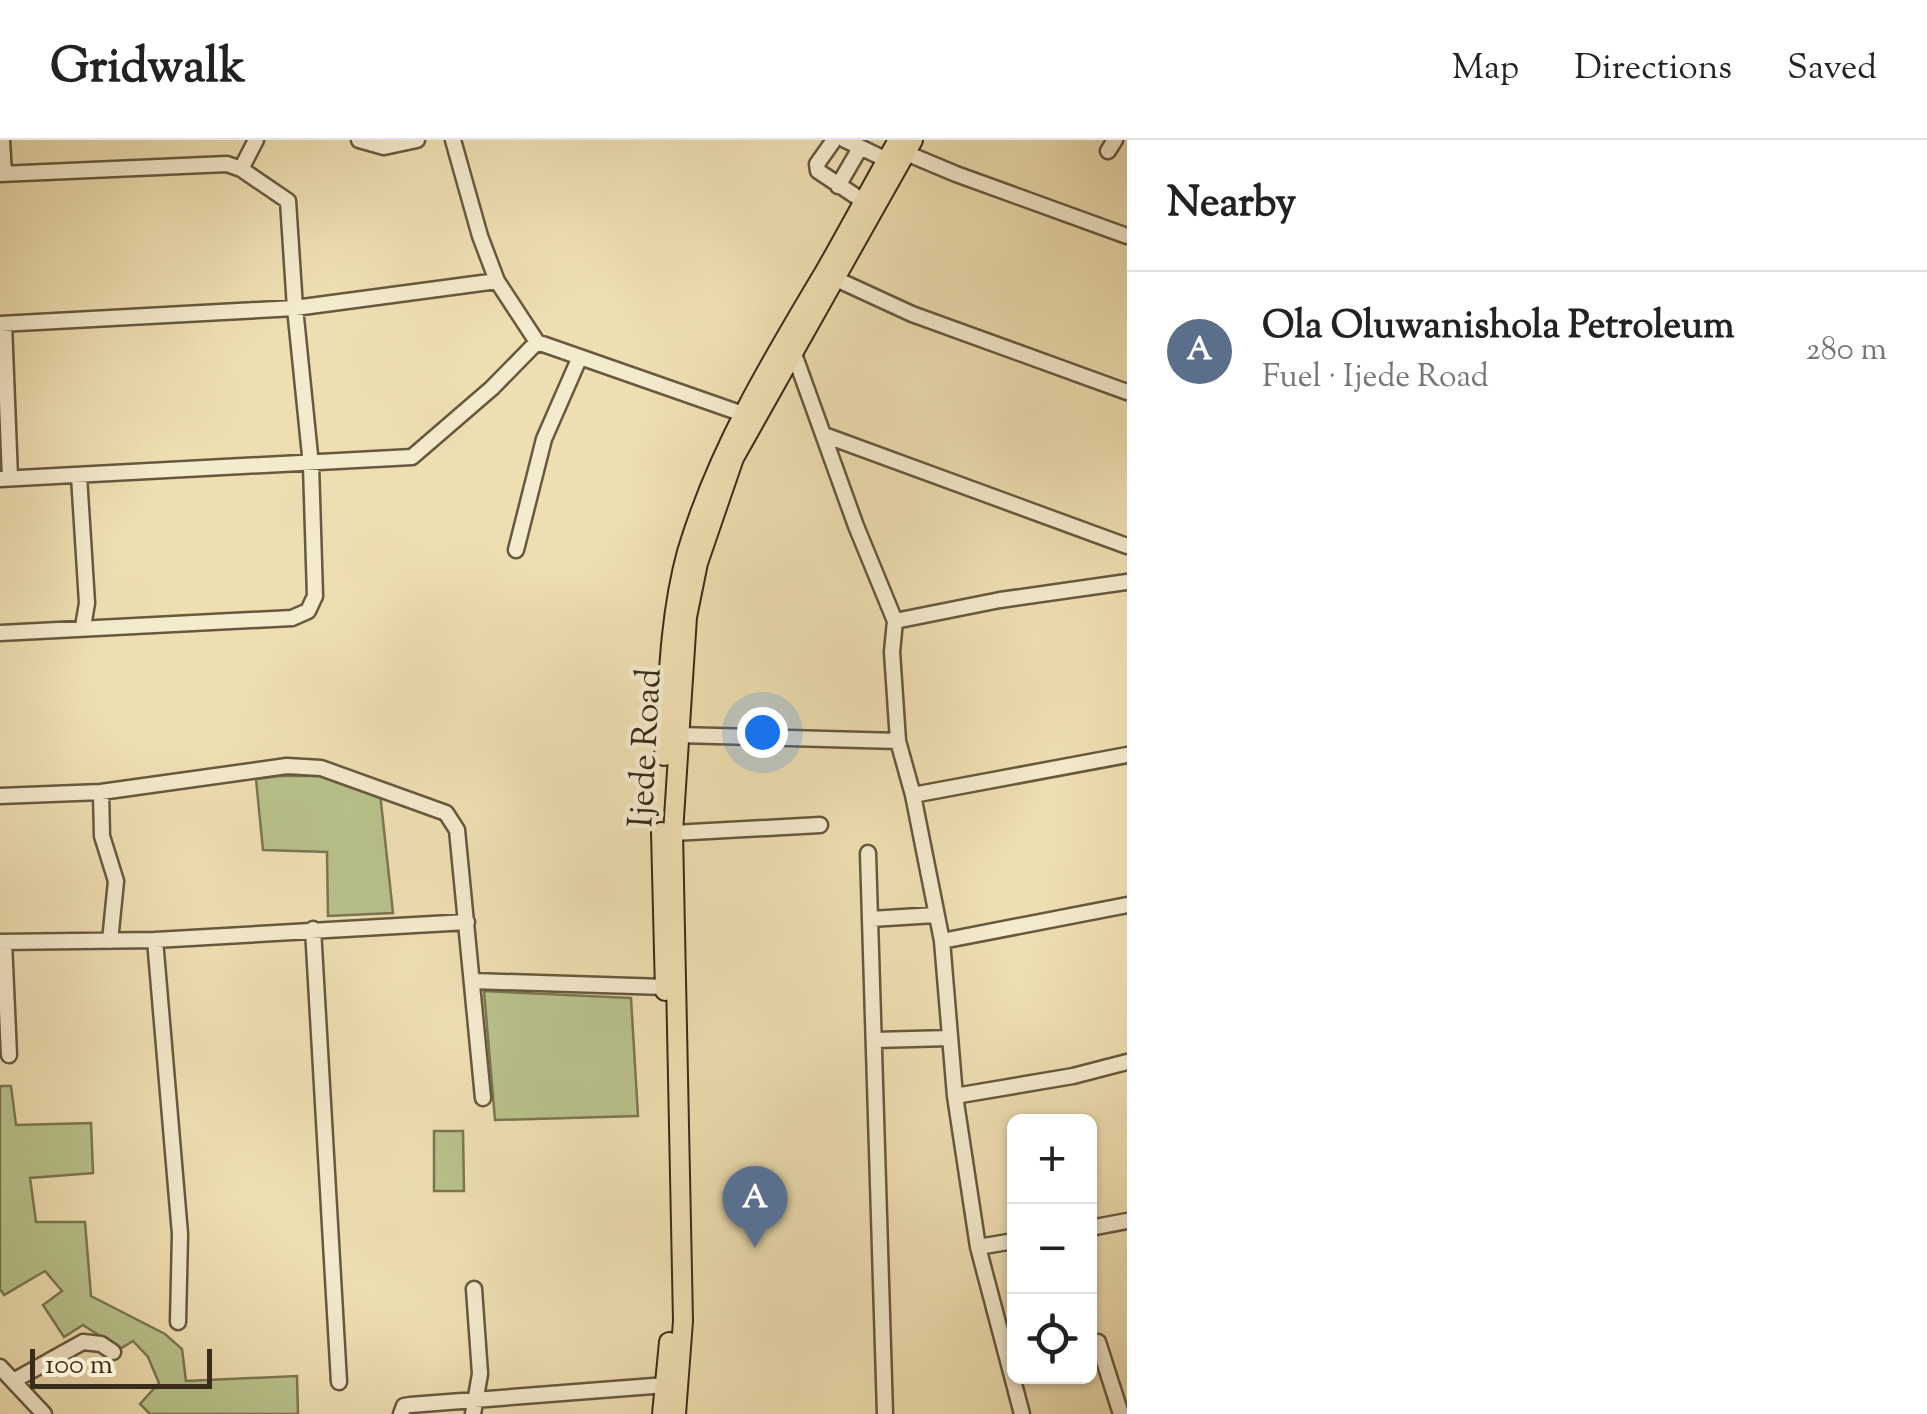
<!DOCTYPE html>
<meta charset="utf-8">
<style>
body{margin:0;font-family:"Sorts Mill Goudy",serif;background:#f2f2f2;color:#222}
.controls{position:absolute;right:30px;bottom:30px;display:grid;overflow:hidden;border-radius:15px;box-shadow:0 2px 8px #0004}
.controls button{width:90px;height:90px;display:grid;place-items:center;padding:0;border:0;border-bottom:2px solid #e0e0e0;background:#fff;color:#222;font:50px sans-serif}
.scale{position:absolute;left:30px;bottom:25px;width:182px;box-sizing:border-box;padding-left:10px;border:5px solid #3a2c18;border-top:0;font-size:28px;line-height:35px;white-space:nowrap;color:#3a2c18;-webkit-text-stroke:8px #f4eacd;paint-order:stroke}
.you{position:absolute;left:762px;top:592px;width:35px;height:35px;margin:-25px;border:8px solid #fff;border-radius:50%;background:#1a73e8;box-shadow:0 0 0 15px #1a73e833}
.badge{display:grid;place-items:center;width:65px;height:65px;border-radius:50%;background:#8f2418;color:#fff;font-size:32px;font-weight:700}
.pin{position:absolute;translate:-50% -82px;filter:drop-shadow(0 2px 5px #0008)}
.pin::after{content:'';position:absolute;top:52px;width:35px;height:30px;background:inherit;clip-path:polygon(0 0,100% 0,50% 100%)}
.list{margin:0;padding:0;list-style:none}
h2{display:flex;justify-content:space-between;align-items:center;height:130px;margin:0;padding:0 40px;font-size:42px}
h2 small{font-size:32px;font-weight:400;color:#767676}
.list li{display:grid;grid-template-columns:65px 1fr auto;gap:30px;align-items:center;box-sizing:border-box;height:160px;padding:0 40px;border-top:2px solid #e0e0e0}
.list b{display:block;font-size:38px;white-space:nowrap}
.list p{margin:0;font-size:32px;white-space:nowrap;color:#767676}
.list em{font-size:32px;font-style:normal;color:#767676}
.icon{flex:none;width:55px;height:55px;fill:none;stroke:currentColor;stroke-width:2;stroke-linecap:round;stroke-linejoin:round}
.map{position:relative;flex:none;width:1127px;height:1274px;overflow:hidden}
header{display:flex;align-items:center;gap:60px;box-sizing:border-box;height:140px;padding:0 50px;background:#fff;border-bottom:2px solid #e0e0e0}
header strong{font-size:48px}
nav{display:flex;gap:55px;margin-inline-start:auto;font-size:35px}
main{display:flex}
aside{flex:1;background:#fff}
.map>svg:first-child{display:block}
.green{fill:#b9c28c;stroke:#7a7752;stroke-width:2.5}
.lines{fill:none;stroke-linecap:round;stroke-linejoin:round}
.minor-casing{stroke:#67593e;stroke-width:19}
.major-casing{stroke:#3a2c18;stroke-width:22}
.minor{stroke:#f4eacd;stroke-width:14}
.major{stroke:#eedfb2;stroke-width:18}
.labels{text-anchor:middle;dominant-baseline:central;stroke-width:9;stroke-linejoin:round;paint-order:stroke}
.street-label{font-size:35px;fill:#3a2c18;stroke:#f4eacd}
</style>
<header>
<strong>Gridwalk</strong>
<nav><a>Map</a><a>Directions</a><a>Saved</a></nav>
</header>
<main>
<div class="map">
<svg width="1127" height="1274" viewBox="0 0 1127 1274">
<rect width="100%" height="100%" fill="#eedfb2"/>
<filter id="stains"><feTurbulence type="fractalNoise" baseFrequency=".002" numOctaves="4"/><feColorMatrix values="0 0 0 0 .2 0 0 0 0 .09 0 0 0 0 .02 0 0 0 .5 -.17"/></filter>
<radialGradient id="worn" r=".72"><stop offset=".6" stop-color="#630" stop-opacity="0"/><stop offset="1" stop-color="#630" stop-opacity=".3"/></radialGradient>
<path class="green" d="M 280,636 L 328,636 L 380,653 L 393,773 L 328,776 L 327,712 L 263,710 L 256,639 Z
M 484,851 L 631,858 L 638,976 L 495,980 Z
M 0,946 L 11,946 L 16,985 L 91,983 L 93,1033 L 30,1038 L 36,1082 L 85,1082 L 91,1156 L 165,1194 L 182,1209 L 186,1241 L 297,1236 L 298,1274 L 150,1274 L 140,1264 L 159,1243 L 148,1217 L 133,1201 L 120,1209 L 83,1185 L 64,1197 L 43,1165 L 62,1151 L 45,1131 L 4,1155 L 0,1149 Z
M 434,991 L 463,991 L 464,1051 L 434,1051 Z"/>
<g class="lines">
<g class="minor-casing">
<path id="minor" d="M 2,0 L 4,34
M 359,0 L 384,7 L 417,0
M 453,0 L 480,96 L 497,141 L 537,202
M 834,0 L 817,24 L 818,31 L 863,61
M 845,0 L 887,20
M 1108,11 L 1115,0
M 906,13 L 956,34 L 1127,96
M 241,29 L 256,0
M 0,34 L 227,24 L 241,29 L 288,61 L 295,168 L 311,325 L 315,456 L 308,471 L 292,478 L 0,493
M 838,46 L 860,8
M 836,139 L 912,174 L 1127,252
M 0,184 L 295,168 L 497,141
M 4,184 L 10,338
M 793,211 L 856,386 L 895,481 L 892,512 L 898,601 L 913,655 L 942,801 L 955,956 L 978,1107 L 1022,1274
M 827,296 L 1127,406
M 79,336 L 87,463 L 83,487
M 0,339 L 412,317 L 492,248 L 537,202 L 743,274
M 516,410 L 544,299 L 579,219
M 895,481 L 1000,460 L 1127,442
M 678,595 L 898,601
M 101,652 L 102,696 L 116,741 L 110,801
M 913,655 L 1127,615
M 0,656 L 101,652 L 287,626 L 321,628 L 446,673 L 457,690 L 483,958
M 673,693 L 820,685
M 868,713 L 885,1274
M 871,779 L 935,775
M 313,789 L 339,1242
M 155,800 L 180,1094 L 178,1182
M 942,801 L 1127,765
M 0,802 L 155,800 L 467,782
M 4,802 L 9,915
M 472,841 L 665,847
M 875,900 L 950,898
M 955,956 L 1073,936 L 1127,922
M 1090,1088 L 1127,1081
M 978,1107 L 1014,1101
M 1098,1202 L 1121,1274
M 0,1227 L 44,1274
M 13,1241 L 83,1202 L 101,1204 L 113,1212
M 401,1274 L 404,1266 L 410,1265 L 666,1245
M 473,1274 L 480,1234 L 474,1149"/>
</g>
<g class="major-casing">
<path id="major" d="M 664,616 C 668,549 669,477 687,412 C 717,311 770,223 824,133 C 849,89 873,44 898,0
M 661,692 L 665,851
M 662,1274 L 669,1202
M 676,1274 L 683,1181 L 673,693 L 687,477 L 698,423 L 734,318 L 913,0"/>
</g>
<use href="#minor" class="minor"/>
<use href="#major" class="major"/>
</g>
<g class="labels">
<g class="street-label">
<text transform="translate(647 608) rotate(-87)">Ijede Road</text>
</g>
</g>
<rect width="100%" height="100%" filter="url(#stains)"/>
<rect width="100%" height="100%" fill="url(#worn)"/>
</svg>
<div class="controls">
<button>+</button>
<button>−</button>
<button><svg class="icon" aria-label="locate" viewBox="0 0 24 24"><circle cx="12" cy="12" r="6"/><path d="M12 2v4M12 18v4M2 12h4M18 12h4"/></svg></button>
</div>
<div class="scale">100 m</div>
<div class="you"></div>
<div class="pin badge" style="left:755px;top:1108px;background:#5c6f8a">A</div>
</div>
<aside>
<h2>Nearby<small></small></h2>
<ul class="list">
<li><span class="badge" style="background:#5c6f8a">A</span><div><b>Ola Oluwanishola Petroleum</b><p>Fuel · Ijede Road</p></div><em>280 m</em></li>
</ul>
</aside>
</main>
